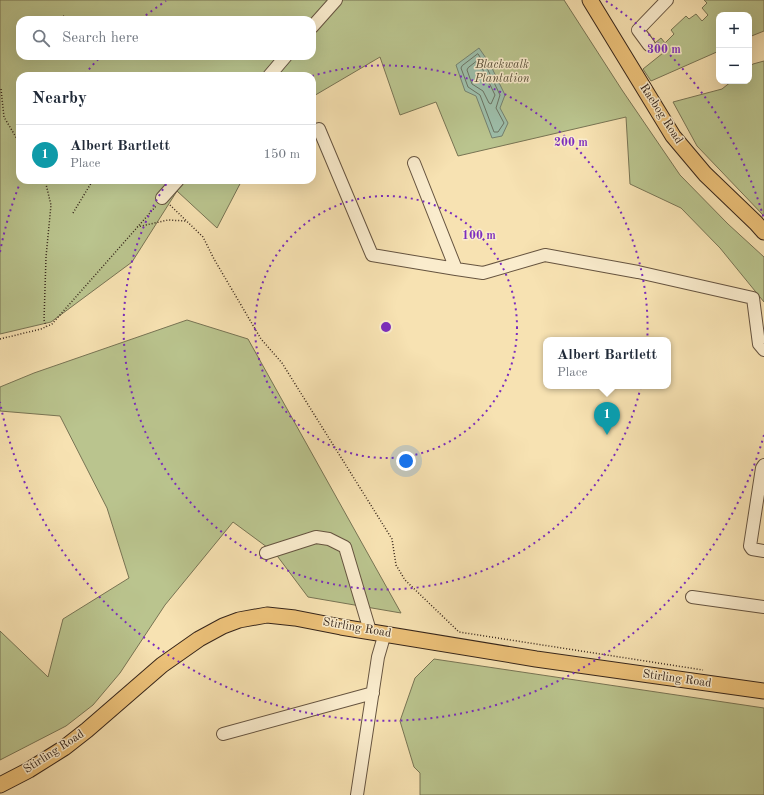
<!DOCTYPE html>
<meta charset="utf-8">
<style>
body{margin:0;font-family:"Old Standard TT",serif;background:#f2f2f3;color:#1f2937}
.controls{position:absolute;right:12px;top:12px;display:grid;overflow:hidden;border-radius:8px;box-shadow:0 4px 16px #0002}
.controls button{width:36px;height:36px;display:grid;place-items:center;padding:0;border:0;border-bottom:1px solid #e0e1e3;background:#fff;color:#1f2937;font:20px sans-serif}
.you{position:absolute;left:406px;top:461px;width:14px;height:14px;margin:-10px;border:3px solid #fff;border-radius:50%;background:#1a73e8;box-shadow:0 0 0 6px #1a73e833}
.badge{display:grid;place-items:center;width:26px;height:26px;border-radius:50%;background:#ea580c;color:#fff;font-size:13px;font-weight:700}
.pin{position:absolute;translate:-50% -33px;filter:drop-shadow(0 1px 2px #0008)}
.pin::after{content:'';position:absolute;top:21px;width:14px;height:12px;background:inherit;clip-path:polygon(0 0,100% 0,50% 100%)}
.popup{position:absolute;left:543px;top:337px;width:128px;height:52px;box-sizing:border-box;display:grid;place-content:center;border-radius:8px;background:#fff;filter:drop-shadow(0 1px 3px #0005);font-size:13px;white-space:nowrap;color:#747a83}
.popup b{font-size:15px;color:#1f2937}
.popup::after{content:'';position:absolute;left:50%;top:100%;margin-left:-8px;border:8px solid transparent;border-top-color:#fff}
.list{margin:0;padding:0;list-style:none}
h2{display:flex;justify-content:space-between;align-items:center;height:52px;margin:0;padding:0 16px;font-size:17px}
h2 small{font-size:13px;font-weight:400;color:#747a83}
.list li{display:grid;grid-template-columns:26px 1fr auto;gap:12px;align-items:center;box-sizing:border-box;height:60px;padding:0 16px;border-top:1px solid #e0e1e3}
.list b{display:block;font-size:15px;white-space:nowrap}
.list p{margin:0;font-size:13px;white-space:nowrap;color:#747a83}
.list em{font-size:13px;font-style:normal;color:#747a83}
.icon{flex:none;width:22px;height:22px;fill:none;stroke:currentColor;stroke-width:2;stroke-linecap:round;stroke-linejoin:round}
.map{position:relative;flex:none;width:764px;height:795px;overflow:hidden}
.search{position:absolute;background:#fff;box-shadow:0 4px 16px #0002;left:16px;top:16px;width:300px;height:44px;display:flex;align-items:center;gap:10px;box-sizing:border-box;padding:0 14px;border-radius:12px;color:#747a83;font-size:15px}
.panel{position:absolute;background:#fff;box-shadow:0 4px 16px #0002;left:16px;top:72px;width:300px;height:112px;border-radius:12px}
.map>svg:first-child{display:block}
.green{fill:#bac48e;stroke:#787454;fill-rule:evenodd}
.water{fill:#9dbeaa;stroke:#748170}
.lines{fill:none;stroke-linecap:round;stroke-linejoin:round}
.shore{stroke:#6a7262;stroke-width:1}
.minor-casing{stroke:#665440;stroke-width:14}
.major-casing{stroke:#36251a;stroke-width:17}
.path{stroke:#36251a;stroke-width:1.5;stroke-dasharray:1 2;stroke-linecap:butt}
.minor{stroke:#faeccd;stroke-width:12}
.major{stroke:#ecc179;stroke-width:15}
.ring{fill:none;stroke:#7b2cbf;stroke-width:2;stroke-dasharray:2 4}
.labels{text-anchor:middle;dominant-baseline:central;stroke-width:3;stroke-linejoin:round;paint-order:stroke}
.park-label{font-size:12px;font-style:italic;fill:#574d37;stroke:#faeccd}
.street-label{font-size:12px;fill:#36251a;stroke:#faeccd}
.centre{fill:#7b2cbf;stroke:#faeccd;stroke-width:2}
.ring-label{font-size:12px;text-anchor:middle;font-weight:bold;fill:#7b2cbf;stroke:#faeccd;stroke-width:3;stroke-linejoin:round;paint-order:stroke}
</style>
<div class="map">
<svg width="764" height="795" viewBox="0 0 764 795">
<rect width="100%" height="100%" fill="#f7e2b2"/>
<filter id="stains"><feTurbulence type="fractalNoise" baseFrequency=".005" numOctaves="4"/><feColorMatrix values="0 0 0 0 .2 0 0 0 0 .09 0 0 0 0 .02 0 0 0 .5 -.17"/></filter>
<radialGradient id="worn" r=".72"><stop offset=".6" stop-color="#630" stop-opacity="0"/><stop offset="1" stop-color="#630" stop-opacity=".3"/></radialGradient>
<path class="green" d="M 0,0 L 564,0 L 622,90 L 680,175 L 728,224 L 764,257 L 764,302 L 720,248 L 681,208 L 630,184 L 626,117 L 458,156 L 436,102 L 400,115 L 380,57 L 312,97 L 312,76 L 20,76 L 20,180 L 242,180 L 217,228 L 177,191 L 132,262 L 51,322 L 0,334 ZM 20,20 L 312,20 L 312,56 L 20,56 Z
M 704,0 L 764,0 L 764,31 L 749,37 L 749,15 L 719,15 L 719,51 L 651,81 L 643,69 L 663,53 L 655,43 L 661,38 L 665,43 L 674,34 L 671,30 L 686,16 L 689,19 L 696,14 L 702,21 L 708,15 L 702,8 L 707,3 Z
M 764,61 L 764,216 L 697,146 L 673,102 L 722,89 L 732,81 L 749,81 L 749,67 L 753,64 Z
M 187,320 L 248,339 L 401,613 L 308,597 L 275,553 L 233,522 L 165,605 L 120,673 L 93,705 L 66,726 L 0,760 L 0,631 L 48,677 L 63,619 L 129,578 L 107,508 L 60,416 L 0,411 L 0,387 L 34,373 Z
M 434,659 L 764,708 L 764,795 L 420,795 L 420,773 L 414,767 L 400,721 L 415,678 Z"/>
<path class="water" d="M 479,48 L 490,64 L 505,95 L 500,108 L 508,123 L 502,136 L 492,138 L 476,96 L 465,91 L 456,65 Z"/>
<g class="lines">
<path class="shore" d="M 478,54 L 486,66 L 500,95 L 496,108 L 504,123 L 498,132 L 494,132 L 480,95 L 468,87 L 461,68 L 462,66 Z
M 476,62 L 482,68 L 495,95 L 491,104 L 489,103 L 483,91 L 472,84 L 467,70 L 468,68 Z"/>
<g class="minor-casing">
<path id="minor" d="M 312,27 L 336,0
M 649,45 L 638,30 L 667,0
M 269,76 L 286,56
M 319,129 L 372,255 L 456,269
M 414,163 L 456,269 L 483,273 L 545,255 L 638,272 L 753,298 L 759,344 L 764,350
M 162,198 L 178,180
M 764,465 L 762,468 L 750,546 L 752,549 L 764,551
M 266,553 L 316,537 L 329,539 L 345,547 L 370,631
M 692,597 L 764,607
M 223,734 L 373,693
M 357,795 L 378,657 L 385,633"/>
</g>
<g class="major-casing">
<path id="major" d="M 590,0 L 673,136 L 705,174 L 756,223 L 764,232
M 0,785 L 29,770 L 64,748 L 87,730 L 162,665 L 199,639 L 223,626 L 239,620 L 267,615 L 295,618 L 341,627 L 536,659 L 764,691"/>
</g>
<path class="path" d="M 63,16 L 74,20
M 1,89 L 4,117 L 20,144
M 45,180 L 51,205 L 46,257 L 44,320 L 46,326
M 170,205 L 203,237 L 214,259 L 261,339 L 282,363 L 392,539 L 396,565 L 405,580 L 459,632 L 703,670
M 73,213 L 93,180
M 137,227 L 168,220 L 186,221
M 0,339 L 41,329 L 52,324 L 156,206"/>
<use href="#minor" class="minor"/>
<use href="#major" class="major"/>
</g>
<g class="ring">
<circle cx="386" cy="327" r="131"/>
<path d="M312 76A262 262 0 1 1 169 180"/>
<path d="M764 435A393 393 0 0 1 0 402M0 252A393 393 0 0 1 20 183M85 74A393 393 0 0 1 101 56M141 19A393 393 0 0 1 166 1M606 1A393 393 0 0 1 764 219"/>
</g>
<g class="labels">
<g class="park-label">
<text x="502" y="65">Blackwalk<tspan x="502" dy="14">Plantation</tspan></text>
</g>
<g class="street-label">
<text transform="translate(661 114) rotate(57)">Raebog Road</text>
<text transform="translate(357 628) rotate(10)">Stirling Road</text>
<text transform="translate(677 679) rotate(8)">Stirling Road</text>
<text transform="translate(54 752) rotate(-33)">Stirling Road</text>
</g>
</g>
<circle cx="386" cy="327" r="6" class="centre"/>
<g class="ring-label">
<text x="664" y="53">300 m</text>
<text x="571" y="146">200 m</text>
<text x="479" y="239">100 m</text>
</g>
<rect width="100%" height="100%" filter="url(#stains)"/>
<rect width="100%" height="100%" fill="url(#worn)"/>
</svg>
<div class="controls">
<button>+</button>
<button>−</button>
</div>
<div class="you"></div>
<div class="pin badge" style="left:607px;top:435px;background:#0f9aa8">1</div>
<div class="popup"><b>Albert Bartlett</b>Place</div>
<div class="search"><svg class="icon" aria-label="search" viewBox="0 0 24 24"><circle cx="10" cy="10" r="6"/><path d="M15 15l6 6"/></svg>Search here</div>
<section class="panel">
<h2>Nearby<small></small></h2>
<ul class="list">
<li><span class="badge" style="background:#0f9aa8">1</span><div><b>Albert Bartlett</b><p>Place</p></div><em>150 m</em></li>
</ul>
</section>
</div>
